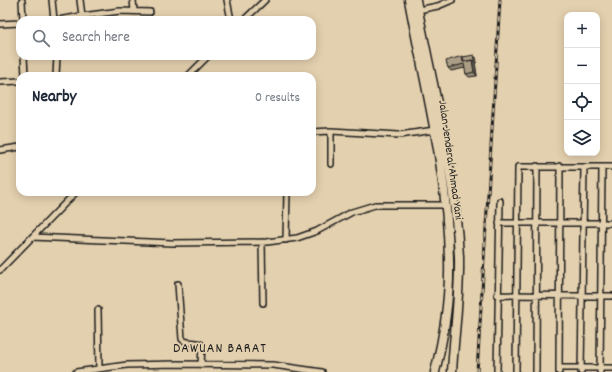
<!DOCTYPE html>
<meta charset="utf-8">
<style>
body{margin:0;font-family:Dekko,sans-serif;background:#f6f6f7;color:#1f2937}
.controls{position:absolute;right:12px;top:12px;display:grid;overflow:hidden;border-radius:8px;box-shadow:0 2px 10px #0003}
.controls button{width:36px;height:36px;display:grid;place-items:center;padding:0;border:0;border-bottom:1px solid #e0e1e3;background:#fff;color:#1f2937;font:20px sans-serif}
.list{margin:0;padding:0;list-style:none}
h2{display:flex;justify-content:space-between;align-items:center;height:52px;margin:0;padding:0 16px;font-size:17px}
h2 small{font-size:13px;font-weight:400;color:#747a83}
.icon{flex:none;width:22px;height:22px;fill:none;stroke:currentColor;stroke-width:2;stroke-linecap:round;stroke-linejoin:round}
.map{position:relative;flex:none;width:612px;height:372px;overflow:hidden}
.search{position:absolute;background:#fff;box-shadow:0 2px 10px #0003;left:16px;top:16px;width:300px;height:44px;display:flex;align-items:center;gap:10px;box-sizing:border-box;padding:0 14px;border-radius:12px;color:#747a83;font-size:15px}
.panel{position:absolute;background:#fff;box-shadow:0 2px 10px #0003;left:16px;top:72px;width:300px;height:124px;border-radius:12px}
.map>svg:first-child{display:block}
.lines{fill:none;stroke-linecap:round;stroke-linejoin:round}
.minor-casing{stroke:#1c1c1c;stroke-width:8}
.trunk-casing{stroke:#1c1c1c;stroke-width:11}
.minor{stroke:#e3d0ae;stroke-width:5}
.trunk{stroke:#e3d0ae;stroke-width:8}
.rail-casing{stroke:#1c1c1c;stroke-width:3}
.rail{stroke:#e3d0ae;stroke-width:1.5;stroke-dasharray:4.5;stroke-linecap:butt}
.wall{fill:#948873;stroke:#1c1c1c}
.shaded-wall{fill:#786f5e;stroke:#1c1c1c}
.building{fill:#ac9e86;stroke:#1c1c1c}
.labels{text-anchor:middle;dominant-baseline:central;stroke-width:3.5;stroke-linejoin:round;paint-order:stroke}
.street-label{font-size:12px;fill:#1c1c1c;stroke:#e3d0ae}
.quarter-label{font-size:14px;letter-spacing:1px;fill:#1c1c1c;stroke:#e3d0ae}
</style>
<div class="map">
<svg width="612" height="372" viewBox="0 0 612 372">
<rect width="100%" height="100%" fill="#e3d0ae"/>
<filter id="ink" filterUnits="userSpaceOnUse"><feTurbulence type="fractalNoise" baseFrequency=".025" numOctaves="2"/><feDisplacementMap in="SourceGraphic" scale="8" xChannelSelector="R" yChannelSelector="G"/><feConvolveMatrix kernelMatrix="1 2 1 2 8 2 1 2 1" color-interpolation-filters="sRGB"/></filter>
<g filter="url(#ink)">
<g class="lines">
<g class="minor-casing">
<path id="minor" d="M 52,0 L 54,20
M 133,0 L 134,11
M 227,0 L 231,20
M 22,1 L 23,20
M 418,10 L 438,6 L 452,0
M 82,16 L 120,11 L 150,12
M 58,20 L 82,16 L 80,0
M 244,20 L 265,0
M 0,24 L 20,23
M 24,56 L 25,76
M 56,76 L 57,56
M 188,76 L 208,56
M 0,82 L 20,81
M 331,131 L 331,164
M 312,132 L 331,131 L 399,135 L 435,130
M 0,150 L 20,147
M 499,223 L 612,223
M 32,237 L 172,243 L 267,242 L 297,238 L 317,231 L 352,212 L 375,205 L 446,205
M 286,240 L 287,192
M 262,242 L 263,303
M 0,270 L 76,192
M 178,284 L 182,339 C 187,345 196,340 202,345 L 201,365
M 497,295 L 612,296
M 98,310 L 99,369
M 559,368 L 612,368
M 76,372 L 127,365 L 177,364 L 273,365 L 322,372
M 497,372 L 500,201
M 516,372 L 518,167 L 612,167
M 536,372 L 537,166
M 559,372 L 560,166
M 581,372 L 584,167
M 600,372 L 602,167"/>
</g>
<g class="trunk-casing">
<path id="trunk" d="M 409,0 C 425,87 448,172 449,261 C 450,298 444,336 435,372
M 416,0 C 432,85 455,171 459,257 C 460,295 454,334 452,372"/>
</g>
<use href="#minor" class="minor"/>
<use href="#trunk" class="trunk"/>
<g class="rail-casing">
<path id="rail" d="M 477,372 L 500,0"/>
</g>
<use href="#rail" class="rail"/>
</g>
<path class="wall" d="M 463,57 L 476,57 L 477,62 L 475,63 L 477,76 L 469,77 L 466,74 L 465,68 L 451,71 L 448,68 Z"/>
<path class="shaded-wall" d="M 472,60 L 475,63 L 477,76 L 474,72 Z"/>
<path class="building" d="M 474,55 L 475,60 L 473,61 L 472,60 L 464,62 L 463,57 Z
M 462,56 L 463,62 L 472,60 L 474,72 L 466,74 L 464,64 L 448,68 L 446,61 Z"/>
</g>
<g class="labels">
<g class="street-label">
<text transform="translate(450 160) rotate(82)">Jalan Jenderal Ahmad Yani</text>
</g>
<g class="quarter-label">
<text x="220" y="349">DAWUAN BARAT</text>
</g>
</g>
</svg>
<div class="controls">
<button>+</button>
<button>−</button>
<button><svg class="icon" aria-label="locate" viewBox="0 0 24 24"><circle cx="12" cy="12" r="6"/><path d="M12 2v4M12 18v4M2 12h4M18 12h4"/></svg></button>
<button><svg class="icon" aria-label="layers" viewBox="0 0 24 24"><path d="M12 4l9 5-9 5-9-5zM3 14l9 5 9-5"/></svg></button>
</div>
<div class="search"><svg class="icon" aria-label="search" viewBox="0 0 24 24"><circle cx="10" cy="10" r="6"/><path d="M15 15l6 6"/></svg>Search here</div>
<section class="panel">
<h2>Nearby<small>0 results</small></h2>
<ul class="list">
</ul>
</section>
</div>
